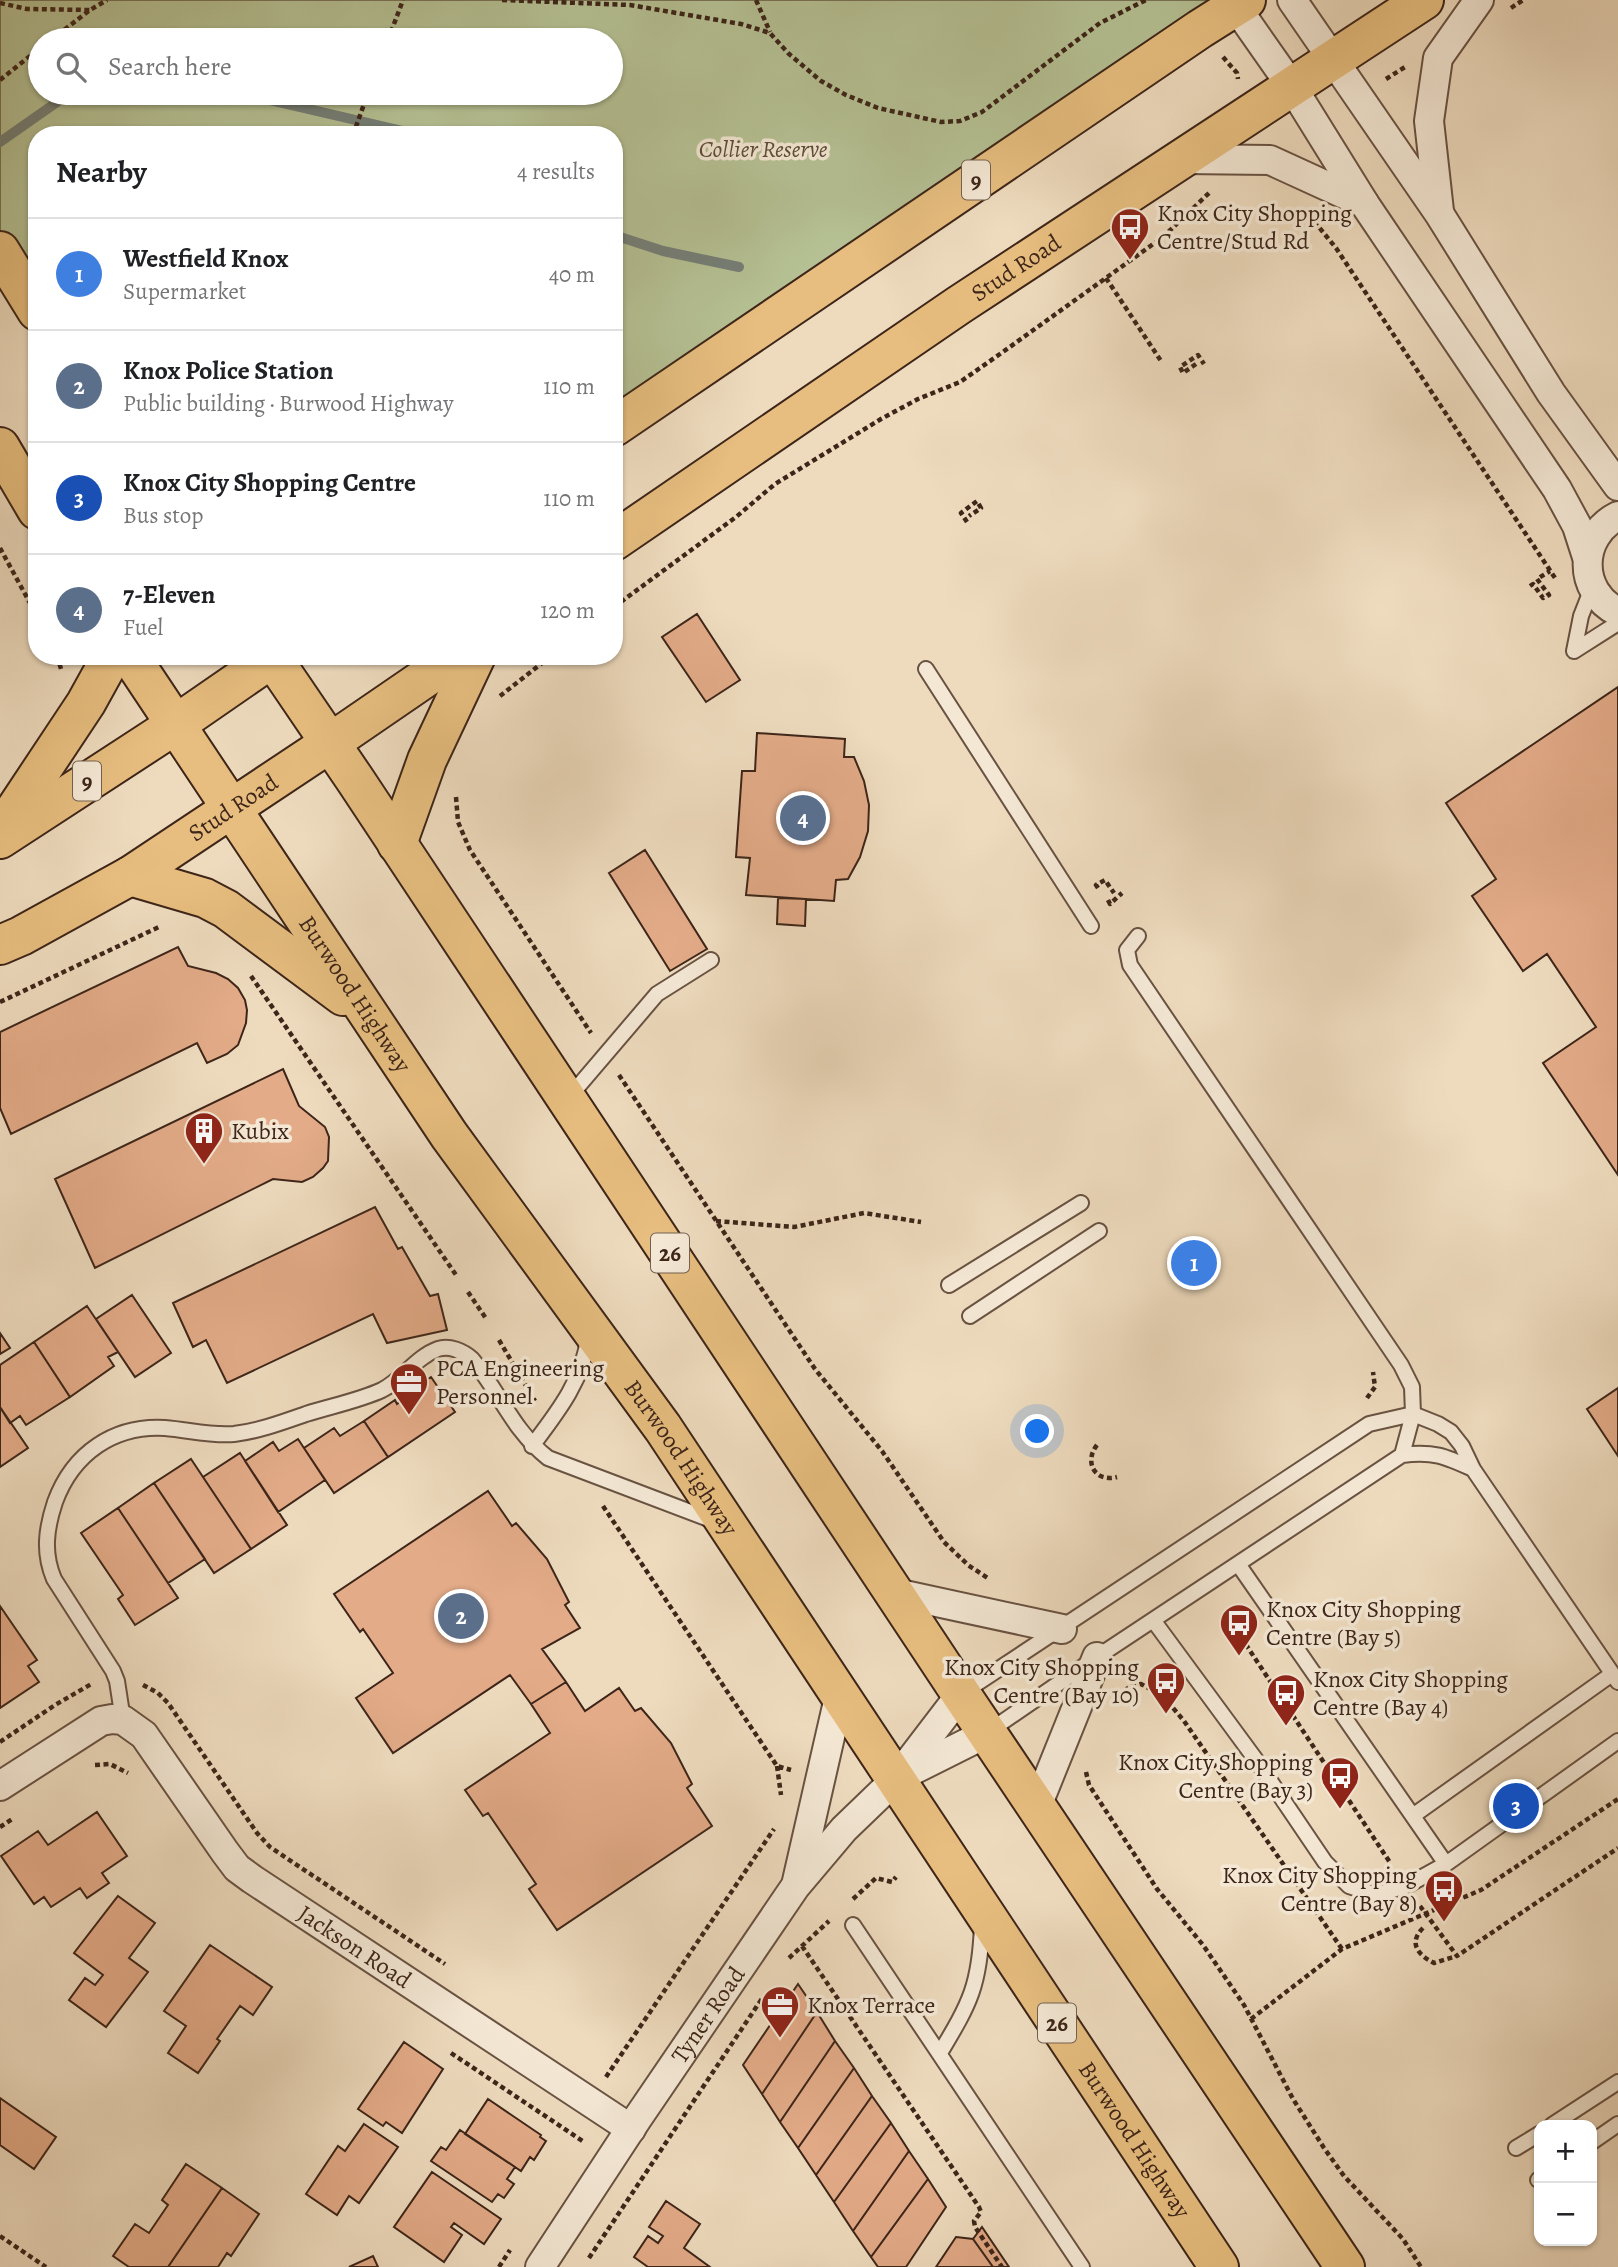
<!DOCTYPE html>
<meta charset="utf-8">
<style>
body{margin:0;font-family:Alegreya,serif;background:#f6f6f6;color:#202124}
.controls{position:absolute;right:21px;bottom:21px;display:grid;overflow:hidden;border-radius:14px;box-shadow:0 2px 5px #0004}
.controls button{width:63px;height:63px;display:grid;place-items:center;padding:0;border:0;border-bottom:2px solid #e0e0e0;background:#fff;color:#202124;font:35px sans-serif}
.you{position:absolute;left:1038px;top:1432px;width:24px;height:24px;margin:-18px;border:5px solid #fff;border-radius:50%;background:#1a73e8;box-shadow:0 0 0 10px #1a73e833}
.badge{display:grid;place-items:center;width:46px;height:46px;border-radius:50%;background:#0f766e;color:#fff;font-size:23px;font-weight:700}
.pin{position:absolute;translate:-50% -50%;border:4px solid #fff;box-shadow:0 2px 7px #0006}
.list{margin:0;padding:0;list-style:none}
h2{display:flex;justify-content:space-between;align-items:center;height:91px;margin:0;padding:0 28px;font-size:30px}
h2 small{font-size:23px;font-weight:400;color:#757577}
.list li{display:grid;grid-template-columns:46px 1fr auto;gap:21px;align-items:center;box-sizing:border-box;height:112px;padding:0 28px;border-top:2px solid #e0e0e0}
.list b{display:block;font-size:26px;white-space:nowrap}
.list p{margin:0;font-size:23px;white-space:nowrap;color:#757577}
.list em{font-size:23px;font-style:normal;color:#757577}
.icon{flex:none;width:38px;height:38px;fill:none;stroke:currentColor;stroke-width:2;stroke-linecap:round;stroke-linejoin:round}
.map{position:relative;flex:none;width:1618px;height:2267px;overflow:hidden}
.search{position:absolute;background:#fff;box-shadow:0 2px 5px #0004;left:28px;top:28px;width:595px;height:77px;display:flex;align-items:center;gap:18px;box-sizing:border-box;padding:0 24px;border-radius:38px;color:#757577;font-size:26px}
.panel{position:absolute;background:#fff;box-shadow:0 2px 5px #0004;left:28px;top:126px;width:595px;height:539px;border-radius:28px}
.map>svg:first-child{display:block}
.green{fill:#b5c194;stroke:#797356;stroke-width:2;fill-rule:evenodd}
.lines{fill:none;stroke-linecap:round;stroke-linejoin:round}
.stream{stroke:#747f77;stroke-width:10}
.building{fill:#e3ab88;stroke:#3d2519;stroke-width:2}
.lane-casing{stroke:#695242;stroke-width:18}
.street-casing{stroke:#695242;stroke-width:32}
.primary-casing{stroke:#3d2519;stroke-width:42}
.highway-casing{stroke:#3d2519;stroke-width:42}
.path{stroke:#3d2519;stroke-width:4.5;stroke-dasharray:5 3.5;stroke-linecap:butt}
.lane{stroke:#f4e8d5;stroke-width:14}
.street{stroke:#f4e8d5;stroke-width:28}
.primary{stroke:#e7be7f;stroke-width:38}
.highway{stroke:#e7be7f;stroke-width:38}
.labels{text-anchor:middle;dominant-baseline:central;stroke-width:7;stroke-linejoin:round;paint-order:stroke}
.shield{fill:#f4e8d5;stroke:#746051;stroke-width:2}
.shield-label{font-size:23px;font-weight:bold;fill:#3d2519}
.park-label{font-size:24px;font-style:italic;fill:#5b4c38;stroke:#f4e8d5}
.poi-label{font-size:24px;fill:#3d2519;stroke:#f4e8d5;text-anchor:start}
.street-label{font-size:24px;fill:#3d2519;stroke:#f4e8d5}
</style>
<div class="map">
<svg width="1618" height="2267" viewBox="0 0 1618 2267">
<rect width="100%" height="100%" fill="#eedbbe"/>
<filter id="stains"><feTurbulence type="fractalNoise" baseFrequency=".00286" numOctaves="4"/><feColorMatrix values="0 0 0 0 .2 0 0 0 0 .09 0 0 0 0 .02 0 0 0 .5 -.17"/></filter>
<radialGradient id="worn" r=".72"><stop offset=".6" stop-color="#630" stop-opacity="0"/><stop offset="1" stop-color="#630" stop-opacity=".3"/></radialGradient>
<path class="green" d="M 0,0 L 1246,0 L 614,429 L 614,135 L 37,135 L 37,311 L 0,251 ZM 40,40 L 611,40 L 611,93 L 40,93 Z"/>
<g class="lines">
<path class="stream" d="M 239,93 L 420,135
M 0,142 L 70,93
M 614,235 L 663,251 L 739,267"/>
</g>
<path class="building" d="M 697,614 L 740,680 L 706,702 L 662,637 Z
M 1618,687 L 1618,1175 L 1543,1063 L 1596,1027 L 1547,954 L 1523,971 L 1472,896 L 1496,879 L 1446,803 Z
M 757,733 L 845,739 L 844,757 L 854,757 L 864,781 L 869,805 L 868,831 L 860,857 L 848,879 L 836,880 L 834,901 L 746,895 L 750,858 L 736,857 L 742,771 L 755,771 Z
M 645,850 L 707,949 L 670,971 L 609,873 Z
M 778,898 L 806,899 L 805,926 L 777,924 Z
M 178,947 L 188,966 L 216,973 L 228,979 L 238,988 L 245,1000 L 247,1010 L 246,1023 L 238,1045 L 227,1054 L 207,1063 L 197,1043 L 11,1134 L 0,1108 L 0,1032 Z
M 283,1069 L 299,1106 L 325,1127 L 329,1137 L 328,1161 L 323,1168 L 313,1177 L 302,1182 L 273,1179 L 95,1268 L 55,1179 Z
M 375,1207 L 398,1249 L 402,1247 L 430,1296 L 438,1294 L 447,1330 L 387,1343 L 373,1314 L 227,1383 L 206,1340 L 193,1347 L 173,1303 Z
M 132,1295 L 171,1353 L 135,1377 L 96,1319 Z
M 87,1306 L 118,1352 L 108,1357 L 114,1366 L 70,1397 L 34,1342 Z
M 0,1333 L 10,1348 L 0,1354 Z
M 34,1342 L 70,1397 L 26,1425 L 20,1416 L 10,1423 L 0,1407 L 0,1365 Z
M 431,1377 L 455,1412 L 388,1457 L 364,1421 L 395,1400 L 397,1404 L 416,1391 L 414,1388 Z
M 1618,1388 L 1618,1456 L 1587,1409 Z
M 0,1407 L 28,1448 L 0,1467 Z
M 364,1421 L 388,1457 L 334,1493 L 304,1448 L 334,1428 L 340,1436 Z
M 298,1439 L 325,1480 L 278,1512 L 245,1461 L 273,1442 L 279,1451 Z
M 240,1453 L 287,1525 L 251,1549 L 203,1477 Z
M 191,1459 L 251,1549 L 214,1573 L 154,1483 Z
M 154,1483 L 205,1559 L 168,1583 L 118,1508 Z
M 488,1491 L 512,1526 L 516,1523 L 547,1559 L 569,1602 L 565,1605 L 580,1628 L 542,1649 L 566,1682 L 531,1704 L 510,1675 L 393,1753 L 356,1698 L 393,1673 L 363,1629 L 360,1632 L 334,1594 Z
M 118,1508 L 178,1598 L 135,1625 L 118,1599 L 123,1595 L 81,1533 Z
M 0,1606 L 37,1660 L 28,1666 L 39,1682 L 0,1708 Z
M 566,1682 L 585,1711 L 619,1688 L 635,1711 L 641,1708 L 671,1743 L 692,1784 L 687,1788 L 712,1826 L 557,1930 L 529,1889 L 536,1884 L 488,1813 L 483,1816 L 465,1790 L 550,1733 L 531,1704 Z
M 97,1812 L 127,1856 L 102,1873 L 109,1883 L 87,1898 L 80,1888 L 51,1907 L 44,1897 L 34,1904 L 1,1856 L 38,1831 L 48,1845 Z
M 118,1896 L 155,1923 L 129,1958 L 148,1972 L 106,2027 L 69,2000 L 85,1978 L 95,1985 L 103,1975 L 74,1953 Z
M 210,1945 L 272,1987 L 253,2015 L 240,2006 L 217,2039 L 220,2041 L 198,2073 L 168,2053 L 186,2026 L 164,2011 Z
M 798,1984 L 817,2012 L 762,2094 L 743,2065 Z
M 817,2012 L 835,2041 L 780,2122 L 762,2094 Z
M 835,2041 L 854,2068 L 798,2148 L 780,2122 Z
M 404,2042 L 443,2069 L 402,2133 L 386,2122 L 383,2126 L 358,2109 Z
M 854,2068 L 872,2096 L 816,2175 L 798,2148 Z
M 872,2096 L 891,2123 L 834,2202 L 816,2175 Z
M 0,2098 L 56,2137 L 34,2169 L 0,2145 Z
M 488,2099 L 541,2135 L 540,2137 L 546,2141 L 534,2160 L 530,2157 L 521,2171 L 465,2134 Z
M 891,2123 L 909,2151 L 853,2231 L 834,2202 Z
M 364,2124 L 398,2147 L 359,2203 L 349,2196 L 337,2215 L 306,2194 L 338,2146 L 345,2151 Z
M 460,2130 L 515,2167 L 507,2179 L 514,2184 L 504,2198 L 498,2194 L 492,2202 L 431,2161 L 441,2147 L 446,2150 Z
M 909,2151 L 928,2179 L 871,2257 L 853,2231 Z
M 186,2164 L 222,2188 L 168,2267 L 129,2267 L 113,2256 L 135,2224 L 149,2233 L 168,2205 L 162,2200 Z
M 432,2172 L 501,2219 L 484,2244 L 454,2223 L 451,2227 L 462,2235 L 444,2262 L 394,2227 Z
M 928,2179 L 946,2207 L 906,2267 L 878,2267 L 871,2257 Z
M 222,2188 L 259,2214 L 231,2256 L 227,2253 L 218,2267 L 168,2267 Z
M 666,2201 L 700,2224 L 684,2248 L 710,2267 L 648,2267 L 634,2257 L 648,2236 L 658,2243 L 663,2236 L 649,2227 Z
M 982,2227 L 1009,2267 L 993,2267 L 973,2239 Z
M 956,2237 L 973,2239 L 993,2267 L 936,2267 Z
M 373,2256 L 378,2267 L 349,2267 Z"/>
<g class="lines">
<g class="lane-casing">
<path id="lane" d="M 1574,651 L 1581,616 L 1592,588
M 1574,651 L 1618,623
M 926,669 L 1091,926
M 1138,936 L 1127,950 L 1130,965 L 1401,1365 L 1412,1387 L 1413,1414 L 1402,1455
M 570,1096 L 657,994 L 711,960
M 949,1285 L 1081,1203
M 970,1316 L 1099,1231
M 532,1446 C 557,1413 584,1379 588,1337
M 1238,1564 L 1446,1864
M 1153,1620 L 1256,1760 L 1325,1862 L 1349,1886 L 1376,1895 L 1406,1886 L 1446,1864 L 1618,1741
M 961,1694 L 1369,1424 L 1413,1414 L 1438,1424 L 1451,1432 L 1462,1446 L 1473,1469 L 1618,1682
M 123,1720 L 117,1681 L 113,1671 L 54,1579 C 43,1553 46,1529 55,1502 C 73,1453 114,1425 165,1428 C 189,1430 211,1436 234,1434 C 259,1431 283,1422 306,1414 C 331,1406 358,1401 382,1390 C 402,1380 416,1357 438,1349 C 449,1345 463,1351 472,1359 C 499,1391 513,1431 548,1458 L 714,1521
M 988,1732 L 1097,1657 L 1402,1455 C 1433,1451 1445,1456 1473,1469
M 1414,1815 L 1612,1674
M 853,1925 L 1082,2267
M 940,2053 C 970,2003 980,1985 982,1924
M 1552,2125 L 1618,2082
M 1592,2142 L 1618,2124
M 1516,2148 L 1539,2134
M 1538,2180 L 1539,2179"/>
</g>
<g class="street-casing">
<g id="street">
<path d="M 1292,0 L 1440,215 L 1551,393 L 1618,486"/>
<path d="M 1236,7 L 1292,87 L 1364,203 L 1557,489 L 1577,526 L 1587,557"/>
<path d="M 1183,159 L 1270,160 L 1364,203"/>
<path d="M 1439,211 L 1429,121 L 1438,58 L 1479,0"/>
<path d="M 1618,516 C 1578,536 1577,592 1618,612"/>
<path d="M 895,1593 L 1062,1629"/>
<path d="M 901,1776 L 987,1733"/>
<path id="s1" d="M 0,1786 L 101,1721 L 112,1719 L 123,1720 L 144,1735 L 225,1852 L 237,1868 L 252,1879 L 631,2129"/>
<path d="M 1037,1806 L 1097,1657"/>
<path d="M 797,1881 L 840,1693"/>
<path id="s2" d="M 540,2267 L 637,2119 L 795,1887 L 844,1829 L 896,1779 L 961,1694"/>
</g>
</g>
<g class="primary-casing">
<g id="primary">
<path d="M 614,427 L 1200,29 L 1246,0"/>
<path id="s3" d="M 614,541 L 959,305 L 1424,0"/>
<path d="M 330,743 L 457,656"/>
<path d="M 397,844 L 427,760 L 476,656"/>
</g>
</g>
<g class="highway-casing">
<g id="highway">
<path d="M 0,251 L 37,311"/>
<path d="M 0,447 L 37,510"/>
<path id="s4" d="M 130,656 L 449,1135 L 663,1428 L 1219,2267"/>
<path d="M 271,656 L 356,781 L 961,1694 L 1345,2267"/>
<path d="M 3,828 L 86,703 L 112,656"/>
<path d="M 0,839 L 175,725 L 272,658"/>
<path d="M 130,876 L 205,898 L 226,909 L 343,996"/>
<path id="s5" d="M 0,945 L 21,936 L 130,876 L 330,743"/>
</g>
</g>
<path class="path" d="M 502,0 L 630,5 L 741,24 L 770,33 L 788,53 L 821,81 L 846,95 L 878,108 L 941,122 L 960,121 L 982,112 L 1100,23 L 1146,0
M 756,0 L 770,32
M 0,3 L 27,9 L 90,10
M 1511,8 L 1523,0
M 51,40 L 90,10 L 107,0
M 388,40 L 403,0
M 1223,57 L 1237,73 L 1238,79
M 1386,79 L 1405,67
M 0,80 L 40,48
M 353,135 L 368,93
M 1309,215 L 1336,248 L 1555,578
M 1106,278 L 1161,361
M 1196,364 L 1183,373 L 1180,367 L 1198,355 L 1204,364
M 967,522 L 961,513 L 977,501 L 981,508 L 969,516
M 0,548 L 37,616
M 1530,586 L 1533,584 L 1543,598 L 1549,595 L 1537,579 L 1550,571
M 614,607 L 736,517 L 775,484 L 881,419 L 918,399 L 960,382 L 1000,354 L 1163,237 L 1209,193
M 57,656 L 61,669
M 500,696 L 551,656
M 456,797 L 458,822 L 470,850 L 591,1033
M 1098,888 L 1096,885 L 1105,880 L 1114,893
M 1108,900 L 1110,904 L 1122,893
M 251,976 L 456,1275
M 0,1002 L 161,926
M 619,1075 L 815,1369 L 882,1451 L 944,1542 L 968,1565 L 989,1579
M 716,1221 L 794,1227 L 864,1213 L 921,1222
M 468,1292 L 487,1320
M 499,1340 L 535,1401
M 1367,1398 L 1375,1387 L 1373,1372
M 1097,1445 C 1084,1461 1094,1483 1117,1477
M 603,1506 L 777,1766 L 791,1770
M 1227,1616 L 1391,1864
M 143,1685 L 158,1693 L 168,1703 L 257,1833 L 270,1847 L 445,1964
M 1118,1697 L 1128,1688 L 1141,1684 L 1163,1696 L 1184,1721 L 1342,1949
M 0,1742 L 55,1705 L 93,1683
M 95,1765 L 110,1764 L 128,1773
M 777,1766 L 781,1795
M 1086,1772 L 1089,1785 L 1157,1889 L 1203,1945 L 1244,2005 L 1293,2099 L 1324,2148 L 1344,2176 L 1403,2239 L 1421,2267
M 0,1827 L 14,1818
M 853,1899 L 876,1878 L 892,1882 L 896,1877
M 1420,1906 L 1457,1956 L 1618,1848
M 1423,1928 C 1408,1943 1418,1955 1434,1963 L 1457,1956
M 802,1946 L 979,2207 L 981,2212 L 974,2221 L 975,2227 L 1002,2267
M 789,1958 L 829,1921
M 1251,2019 L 1342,1949 L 1481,1890 L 1618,1799
M 451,2053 L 584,2142
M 606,2077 L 774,1829
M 0,2236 L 46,2267
M 589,2258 L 763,1997
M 499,2267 L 510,2250"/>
<use href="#lane" class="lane"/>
<use href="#street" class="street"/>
<use href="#primary" class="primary"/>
<use href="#highway" class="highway"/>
</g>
<defs>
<g id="bus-pin" transform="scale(2.0125)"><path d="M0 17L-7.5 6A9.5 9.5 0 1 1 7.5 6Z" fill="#8f2418" stroke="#f4e8d5"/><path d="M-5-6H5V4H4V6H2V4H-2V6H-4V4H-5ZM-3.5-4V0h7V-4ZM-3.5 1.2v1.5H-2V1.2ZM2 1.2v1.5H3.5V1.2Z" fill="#fff"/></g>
<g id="building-pin" transform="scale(2.0125)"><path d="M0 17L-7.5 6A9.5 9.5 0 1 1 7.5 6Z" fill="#8f2418" stroke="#f4e8d5"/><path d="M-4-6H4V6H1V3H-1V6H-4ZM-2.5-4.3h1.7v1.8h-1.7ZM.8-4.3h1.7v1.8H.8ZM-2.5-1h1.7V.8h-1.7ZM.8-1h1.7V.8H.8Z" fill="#fff"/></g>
<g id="office-pin" transform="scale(2.0125)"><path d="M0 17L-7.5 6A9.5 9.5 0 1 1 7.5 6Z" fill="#8f2418" stroke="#f4e8d5"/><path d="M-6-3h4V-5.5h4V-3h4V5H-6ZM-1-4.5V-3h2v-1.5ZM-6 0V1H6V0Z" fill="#fff"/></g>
</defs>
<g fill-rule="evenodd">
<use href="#bus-pin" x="1130" y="227"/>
<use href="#building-pin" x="204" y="1131"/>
<use href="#office-pin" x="409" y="1382"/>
<use href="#bus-pin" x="1239" y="1623"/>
<use href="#bus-pin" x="1166" y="1681"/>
<use href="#bus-pin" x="1286" y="1693"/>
<use href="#bus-pin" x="1340" y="1776"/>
<use href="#bus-pin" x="1444" y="1889"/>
<use href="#office-pin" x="780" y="2005"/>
</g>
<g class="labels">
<g class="shield">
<rect x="962" y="160.5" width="28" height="39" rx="5"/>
<rect x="73" y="761.5" width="28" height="39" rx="5"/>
<rect x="651" y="1233.5" width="38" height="39" rx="5"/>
<rect x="1038" y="2003.5" width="38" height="39" rx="5"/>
</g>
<g class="shield-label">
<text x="976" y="180">9</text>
<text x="87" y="781">9</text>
<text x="670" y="1253">26</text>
<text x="1057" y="2023">26</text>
</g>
<g class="park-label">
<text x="763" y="149">Collier Reserve</text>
</g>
<g class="poi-label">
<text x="1157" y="213">Knox City Shopping<tspan x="1157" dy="28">Centre/Stud Rd</tspan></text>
<text x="231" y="1131">Kubix</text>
<text x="436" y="1368">PCA Engineering<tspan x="436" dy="28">Personnel</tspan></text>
<text x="1266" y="1609">Knox City Shopping<tspan x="1266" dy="28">Centre (Bay 5)</tspan></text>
<text x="1139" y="1667" text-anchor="end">Knox City Shopping<tspan x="1139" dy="28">Centre (Bay 10)</tspan></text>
<text x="1313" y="1679">Knox City Shopping<tspan x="1313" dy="28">Centre (Bay 4)</tspan></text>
<text x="1313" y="1762" text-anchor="end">Knox City Shopping<tspan x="1313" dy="28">Centre (Bay 3)</tspan></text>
<text x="1417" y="1875" text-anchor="end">Knox City Shopping<tspan x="1417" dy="28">Centre (Bay 8)</tspan></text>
<text x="807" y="2005">Knox Terrace</text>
</g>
<g class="street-label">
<text stroke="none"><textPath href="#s3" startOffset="486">Stud Road</textPath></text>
<text stroke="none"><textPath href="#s5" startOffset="271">Stud Road</textPath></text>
<text stroke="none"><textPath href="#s4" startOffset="406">Burwood Highway</textPath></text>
<text stroke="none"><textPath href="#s4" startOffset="973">Burwood Highway</textPath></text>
<text stroke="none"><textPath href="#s1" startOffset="472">Jackson Road</textPath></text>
<text stroke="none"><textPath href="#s2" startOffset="303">Tyner Road</textPath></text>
<text stroke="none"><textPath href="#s4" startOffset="1792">Burwood Highway</textPath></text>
</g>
</g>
<rect width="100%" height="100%" filter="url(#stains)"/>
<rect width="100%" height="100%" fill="url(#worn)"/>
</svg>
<div class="controls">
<button>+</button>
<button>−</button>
</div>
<div class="you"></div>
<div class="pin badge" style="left:1194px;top:1263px;background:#3f7fe0">1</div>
<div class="pin badge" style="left:461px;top:1616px;background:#5c6f8a">2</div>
<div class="pin badge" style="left:1516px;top:1806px;background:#1a4fb4">3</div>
<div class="pin badge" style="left:803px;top:818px;background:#5c6f8a">4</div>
<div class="search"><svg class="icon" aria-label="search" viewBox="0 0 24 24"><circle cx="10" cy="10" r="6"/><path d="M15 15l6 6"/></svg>Search here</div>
<section class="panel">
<h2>Nearby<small>4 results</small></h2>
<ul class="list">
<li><span class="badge" style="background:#3f7fe0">1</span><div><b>Westfield Knox</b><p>Supermarket</p></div><em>40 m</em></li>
<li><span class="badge" style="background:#5c6f8a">2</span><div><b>Knox Police Station</b><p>Public building · Burwood Highway</p></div><em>110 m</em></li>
<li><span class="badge" style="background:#1a4fb4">3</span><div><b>Knox City Shopping Centre</b><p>Bus stop</p></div><em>110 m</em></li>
<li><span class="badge" style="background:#5c6f8a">4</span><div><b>7-Eleven</b><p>Fuel</p></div><em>120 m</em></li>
</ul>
</section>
</div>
